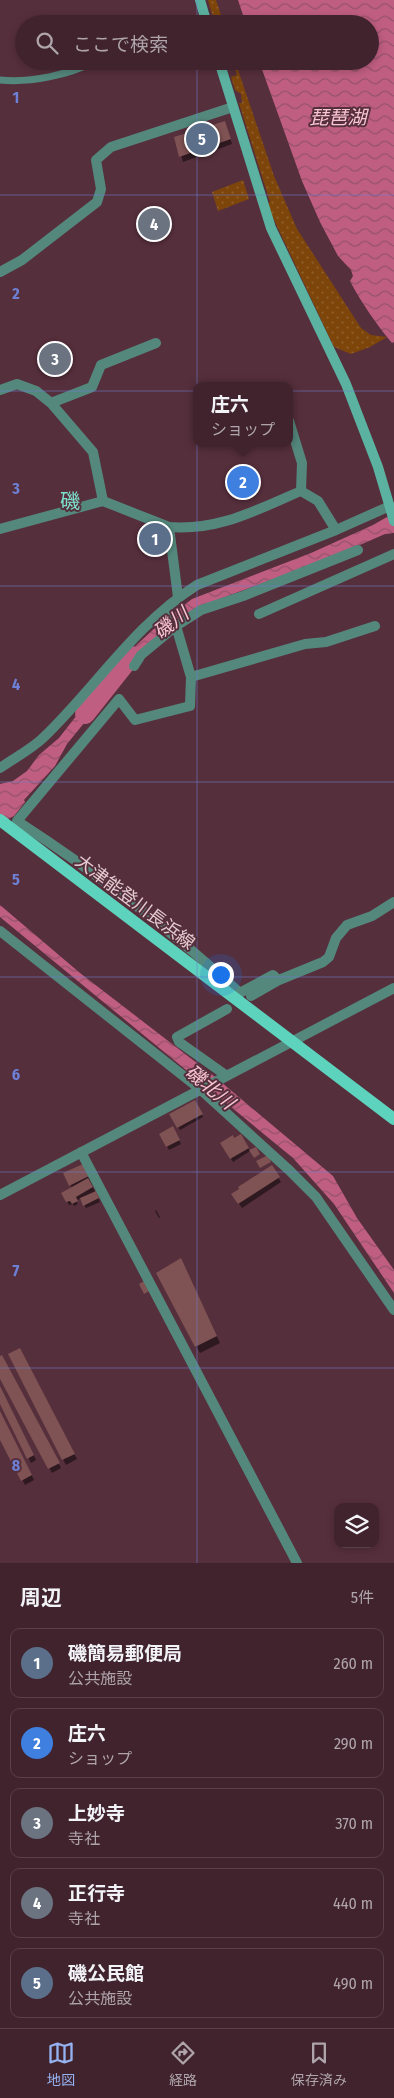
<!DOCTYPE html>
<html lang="ja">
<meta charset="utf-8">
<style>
body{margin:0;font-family:"Fira Sans Condensed","Noto Sans JP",sans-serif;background:#4b2f39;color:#f1f3f6}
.controls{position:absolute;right:15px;bottom:15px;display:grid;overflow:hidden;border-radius:10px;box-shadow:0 2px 8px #0003}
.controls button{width:45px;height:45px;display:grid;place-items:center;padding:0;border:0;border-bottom:1px solid #594049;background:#40232d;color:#f1f3f6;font:25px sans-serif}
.you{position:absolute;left:220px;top:974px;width:18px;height:18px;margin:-12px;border:4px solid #fff;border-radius:50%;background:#1a73e8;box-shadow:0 0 0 8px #1a73e833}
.badge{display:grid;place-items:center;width:32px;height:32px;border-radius:50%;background:#95b2f1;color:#fff;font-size:16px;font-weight:700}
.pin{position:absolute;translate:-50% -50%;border:2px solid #fff;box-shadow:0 1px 5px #0006}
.popup{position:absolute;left:193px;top:382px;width:100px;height:65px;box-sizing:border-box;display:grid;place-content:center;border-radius:10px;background:#40232d;filter:drop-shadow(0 1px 4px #0005);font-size:16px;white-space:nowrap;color:#aea4aa}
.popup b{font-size:19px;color:#f1f3f6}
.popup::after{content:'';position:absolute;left:50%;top:100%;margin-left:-10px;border:10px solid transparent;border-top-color:#40232d}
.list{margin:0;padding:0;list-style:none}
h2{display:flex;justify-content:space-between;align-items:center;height:65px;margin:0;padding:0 20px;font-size:21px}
h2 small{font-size:16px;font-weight:400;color:#aea4aa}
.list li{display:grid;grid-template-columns:32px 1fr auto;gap:15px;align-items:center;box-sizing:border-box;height:70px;margin:0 10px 10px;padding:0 10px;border:1px solid #594049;border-radius:10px}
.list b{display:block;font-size:19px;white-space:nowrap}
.list p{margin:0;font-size:16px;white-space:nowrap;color:#aea4aa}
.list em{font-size:16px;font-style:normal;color:#aea4aa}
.icon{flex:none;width:28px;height:28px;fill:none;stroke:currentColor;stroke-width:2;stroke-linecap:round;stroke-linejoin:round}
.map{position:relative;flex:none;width:394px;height:1563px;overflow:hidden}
.search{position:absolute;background:#40232d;box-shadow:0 2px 8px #0003;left:15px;right:15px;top:15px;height:55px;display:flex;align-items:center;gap:12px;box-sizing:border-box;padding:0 18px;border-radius:28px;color:#aea4aa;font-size:19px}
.sheet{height:465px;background:#40232d}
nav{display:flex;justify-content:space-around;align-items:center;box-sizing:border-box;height:70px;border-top:1px solid #594049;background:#40232d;font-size:14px;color:#aea4aa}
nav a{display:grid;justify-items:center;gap:2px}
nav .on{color:#95b2f1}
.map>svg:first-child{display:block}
.grass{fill:url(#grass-dots)}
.water{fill:url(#water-waves)}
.shadow{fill:#0007}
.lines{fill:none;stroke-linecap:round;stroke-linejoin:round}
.river{stroke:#c05e81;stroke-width:20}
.building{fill:#7f5253}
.lane{stroke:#54887d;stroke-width:7}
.street{stroke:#54887d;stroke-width:10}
.secondary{stroke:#5bb2a0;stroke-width:10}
.primary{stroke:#5dd2bc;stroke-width:12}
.grid{fill:none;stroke:#6d80d6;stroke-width:1;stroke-opacity:0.55}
.labels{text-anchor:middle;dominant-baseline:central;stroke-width:4;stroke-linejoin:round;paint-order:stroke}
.street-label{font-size:18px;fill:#e5cbd2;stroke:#562f3c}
.water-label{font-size:19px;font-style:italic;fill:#f9c4d4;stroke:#562f3c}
.quarter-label{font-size:20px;fill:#7ce1cd;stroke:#562f3c}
.grid-label{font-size:16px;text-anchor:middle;font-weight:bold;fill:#6d80d6;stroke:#562f3c;stroke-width:4;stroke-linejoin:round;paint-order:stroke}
</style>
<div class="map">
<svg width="394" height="1563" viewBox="0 0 394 1563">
<defs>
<pattern id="grass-dots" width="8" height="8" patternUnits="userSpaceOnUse" patternTransform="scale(1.25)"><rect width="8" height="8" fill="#7d4509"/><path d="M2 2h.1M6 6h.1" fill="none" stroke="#8f5e2c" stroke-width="1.8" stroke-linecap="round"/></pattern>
<pattern id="water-waves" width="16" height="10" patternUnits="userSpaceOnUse" patternTransform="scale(1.25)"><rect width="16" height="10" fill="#c05e81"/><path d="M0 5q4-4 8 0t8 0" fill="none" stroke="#95526a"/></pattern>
</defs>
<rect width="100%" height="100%" fill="#562f3c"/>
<path class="grass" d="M 208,0 L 216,0 L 224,24 L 215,24 Z
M 233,61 L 235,61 L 274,176 L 297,229 L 361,328 L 371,335 L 387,337 L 370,347 L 351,354 L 334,347 L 267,205 L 270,202 L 239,103 L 242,103 L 241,94 L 235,90 L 231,77 L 237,75 Z
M 243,180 L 249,199 L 218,211 L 212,192 Z"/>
<path class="water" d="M 238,0 L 394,0 L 394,342 L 392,343 C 376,324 361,302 350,281 L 353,276 L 351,270 L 338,256 L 320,222 L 302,181 L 259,61 L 370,61 L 370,24 L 246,24 Z
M 394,513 L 394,533 L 385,534 L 330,558 L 203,605 L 136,658 L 119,680 L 112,674 L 129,652 L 157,626 L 192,599 L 311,553 L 373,525 Z
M 100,690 L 106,696 L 67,744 L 55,766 L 24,800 L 25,802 L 14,816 L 0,823 L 0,784 L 13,781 L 27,771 L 39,755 L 59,738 L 91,697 L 93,699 Z
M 0,905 L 80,973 L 215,1077 L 333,1176 L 357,1218 L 394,1270 L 394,1293 L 334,1204 L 293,1158 L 0,917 Z"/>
<path class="shadow" d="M 225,122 L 232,144 L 183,162 L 176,138 Z
M 194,1101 L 203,1117 L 180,1130 L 171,1114 Z
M 173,1128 L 181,1144 L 169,1150 L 161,1134 Z
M 240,1136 L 250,1151 L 233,1162 L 222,1143 Z
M 82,1165 L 100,1202 L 86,1208 L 81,1198 L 76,1201 L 78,1204 L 74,1206 L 73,1204 L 69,1205 L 63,1193 L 72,1188 L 65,1174 Z
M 271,1167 L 281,1182 L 242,1208 L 233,1195 Z
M 156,1210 L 160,1217 L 159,1218 L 155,1211 Z
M 184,1266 L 220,1343 L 200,1353 L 196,1346 Z
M 20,1349 L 77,1459 L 66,1465 L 9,1355 Z
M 2,1356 L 61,1468 L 52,1473 L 0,1376 L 0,1357 Z
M 0,1388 L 36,1460 L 31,1463 L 0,1401 Z
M 0,1413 L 34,1480 L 25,1485 L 0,1437 Z"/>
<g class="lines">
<path class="river" d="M 85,714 L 131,656"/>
</g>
<path class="building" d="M 225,121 L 231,139 L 179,157 L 174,137 Z
M 195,1100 L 203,1114 L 177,1128 L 169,1114 Z
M 173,1126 L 180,1140 L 166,1147 L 159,1134 Z
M 241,1134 L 249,1148 L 230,1159 L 220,1143 L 233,1135 L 234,1138 Z
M 256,1147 L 260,1154 L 254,1158 L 249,1150 Z
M 268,1155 L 271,1162 L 260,1168 L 256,1161 Z
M 83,1164 L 89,1176 L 69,1186 L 63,1173 Z
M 272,1165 L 280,1177 L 238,1204 L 231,1194 L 239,1189 L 238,1187 Z
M 88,1178 L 93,1187 L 76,1197 L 78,1201 L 72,1204 L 70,1201 L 66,1202 L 61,1193 Z
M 96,1191 L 99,1198 L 83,1206 L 80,1198 Z
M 181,1258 L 217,1336 L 195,1347 L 156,1273 Z
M 144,1281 L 149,1291 L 144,1294 L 139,1284 Z
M 20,1348 L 75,1454 L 62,1460 L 8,1354 Z
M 2,1355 L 60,1463 L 48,1469 L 0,1379 L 0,1356 Z
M 0,1386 L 34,1455 L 27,1459 L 0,1404 Z
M 0,1411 L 32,1475 L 21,1481 L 0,1440 Z"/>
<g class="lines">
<path class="lane" d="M 0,80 C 31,83 68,75 96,61"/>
<path class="street" d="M 0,272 L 22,260 L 97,202 L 101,189 L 96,160 L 111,147 L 233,107
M 0,390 L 17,384 L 36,391 L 51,403 L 93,452 L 103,501 L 0,529
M 51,403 L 92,387 L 101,365 L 156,343
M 301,491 L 318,501 L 336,530
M 103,501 L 169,527 L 178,597
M 169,527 C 219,531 256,510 301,491 L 302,463 L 289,421
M 163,612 L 176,626 L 191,677 L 305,644 L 326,642 L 375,626
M 259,614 L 394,554
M 134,666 L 141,655 L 176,626 L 201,610 L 243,596 L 358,550
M 191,677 L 190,706 L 135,720 L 119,699 L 17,821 C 96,872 171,930 240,993
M 0,768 C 14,758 32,749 44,737 C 96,687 135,624 197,585 L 336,530 L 390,506
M 0,931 L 200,1089 L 289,1170 L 316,1197 L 394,1310
M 234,996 L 273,975 L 276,978
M 251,996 L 279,980 L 323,962 L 329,957 L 336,938 L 347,925 L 372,916 L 394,902
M 227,1009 L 177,1037 L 179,1042 L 227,1076
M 81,1152 L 297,1563
M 0,1195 L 394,988"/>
<path class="secondary" d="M 200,0 L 207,24
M 219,61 L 271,228 L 346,384 L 378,467 L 394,521"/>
<path class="primary" d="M 0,820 L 394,1119"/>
</g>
<path class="grid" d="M 197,0 L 197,24M 197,61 L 197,1563M 0,195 L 394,195M 0,391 L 394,391M 0,586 L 394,586M 0,782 L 394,782M 0,977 L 394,977M 0,1172 L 394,1172M 0,1368 L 394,1368"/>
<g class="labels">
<g class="street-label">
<text transform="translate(135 902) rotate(37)">大津能登川長浜線</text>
</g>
<g class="water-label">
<text x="338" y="117">琵琶湖</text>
<text transform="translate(171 623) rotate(-38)">磯川</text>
<text transform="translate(210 1087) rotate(40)">磯北川</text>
</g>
<g class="quarter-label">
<text x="70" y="501">磯</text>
</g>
</g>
<g class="grid-label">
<text x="16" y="103">1</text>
<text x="16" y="299">2</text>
<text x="16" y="494">3</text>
<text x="16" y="690">4</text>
<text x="16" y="885">5</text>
<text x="16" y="1080">6</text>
<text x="16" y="1276">7</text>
<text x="16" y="1471">8</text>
</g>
</svg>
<div class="controls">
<button><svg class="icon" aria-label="layers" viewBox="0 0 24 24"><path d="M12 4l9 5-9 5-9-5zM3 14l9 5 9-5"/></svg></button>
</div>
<div class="you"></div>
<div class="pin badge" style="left:155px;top:539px;background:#5c6f8a">1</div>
<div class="pin badge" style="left:243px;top:482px;background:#3f7fe0">2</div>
<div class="popup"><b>庄六</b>ショップ</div>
<div class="pin badge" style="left:55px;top:359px;background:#6b7280">3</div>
<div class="pin badge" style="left:154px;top:224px;background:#6b7280">4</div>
<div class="pin badge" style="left:202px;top:139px;background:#5c6f8a">5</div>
<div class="search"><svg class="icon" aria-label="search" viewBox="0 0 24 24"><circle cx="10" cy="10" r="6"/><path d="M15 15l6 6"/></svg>ここで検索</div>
</div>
<section class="sheet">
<h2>周辺<small>5件</small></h2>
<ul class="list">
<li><span class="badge" style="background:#5c6f8a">1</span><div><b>磯簡易郵便局</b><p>公共施設</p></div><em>260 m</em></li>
<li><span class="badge" style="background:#3f7fe0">2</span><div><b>庄六</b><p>ショップ</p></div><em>290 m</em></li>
<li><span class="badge" style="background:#6b7280">3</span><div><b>上妙寺</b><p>寺社</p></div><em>370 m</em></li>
<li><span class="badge" style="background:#6b7280">4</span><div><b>正行寺</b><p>寺社</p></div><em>440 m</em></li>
<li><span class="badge" style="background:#5c6f8a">5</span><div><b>磯公民館</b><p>公共施設</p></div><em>490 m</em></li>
</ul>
</section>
<nav>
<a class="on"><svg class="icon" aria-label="map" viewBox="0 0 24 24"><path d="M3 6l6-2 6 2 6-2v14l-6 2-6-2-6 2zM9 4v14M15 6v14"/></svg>地図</a>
<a><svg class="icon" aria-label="directions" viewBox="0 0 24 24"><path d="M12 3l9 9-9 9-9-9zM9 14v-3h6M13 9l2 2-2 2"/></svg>経路</a>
<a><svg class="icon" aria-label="saved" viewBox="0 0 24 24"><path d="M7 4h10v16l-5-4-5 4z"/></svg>保存済み</a>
</nav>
